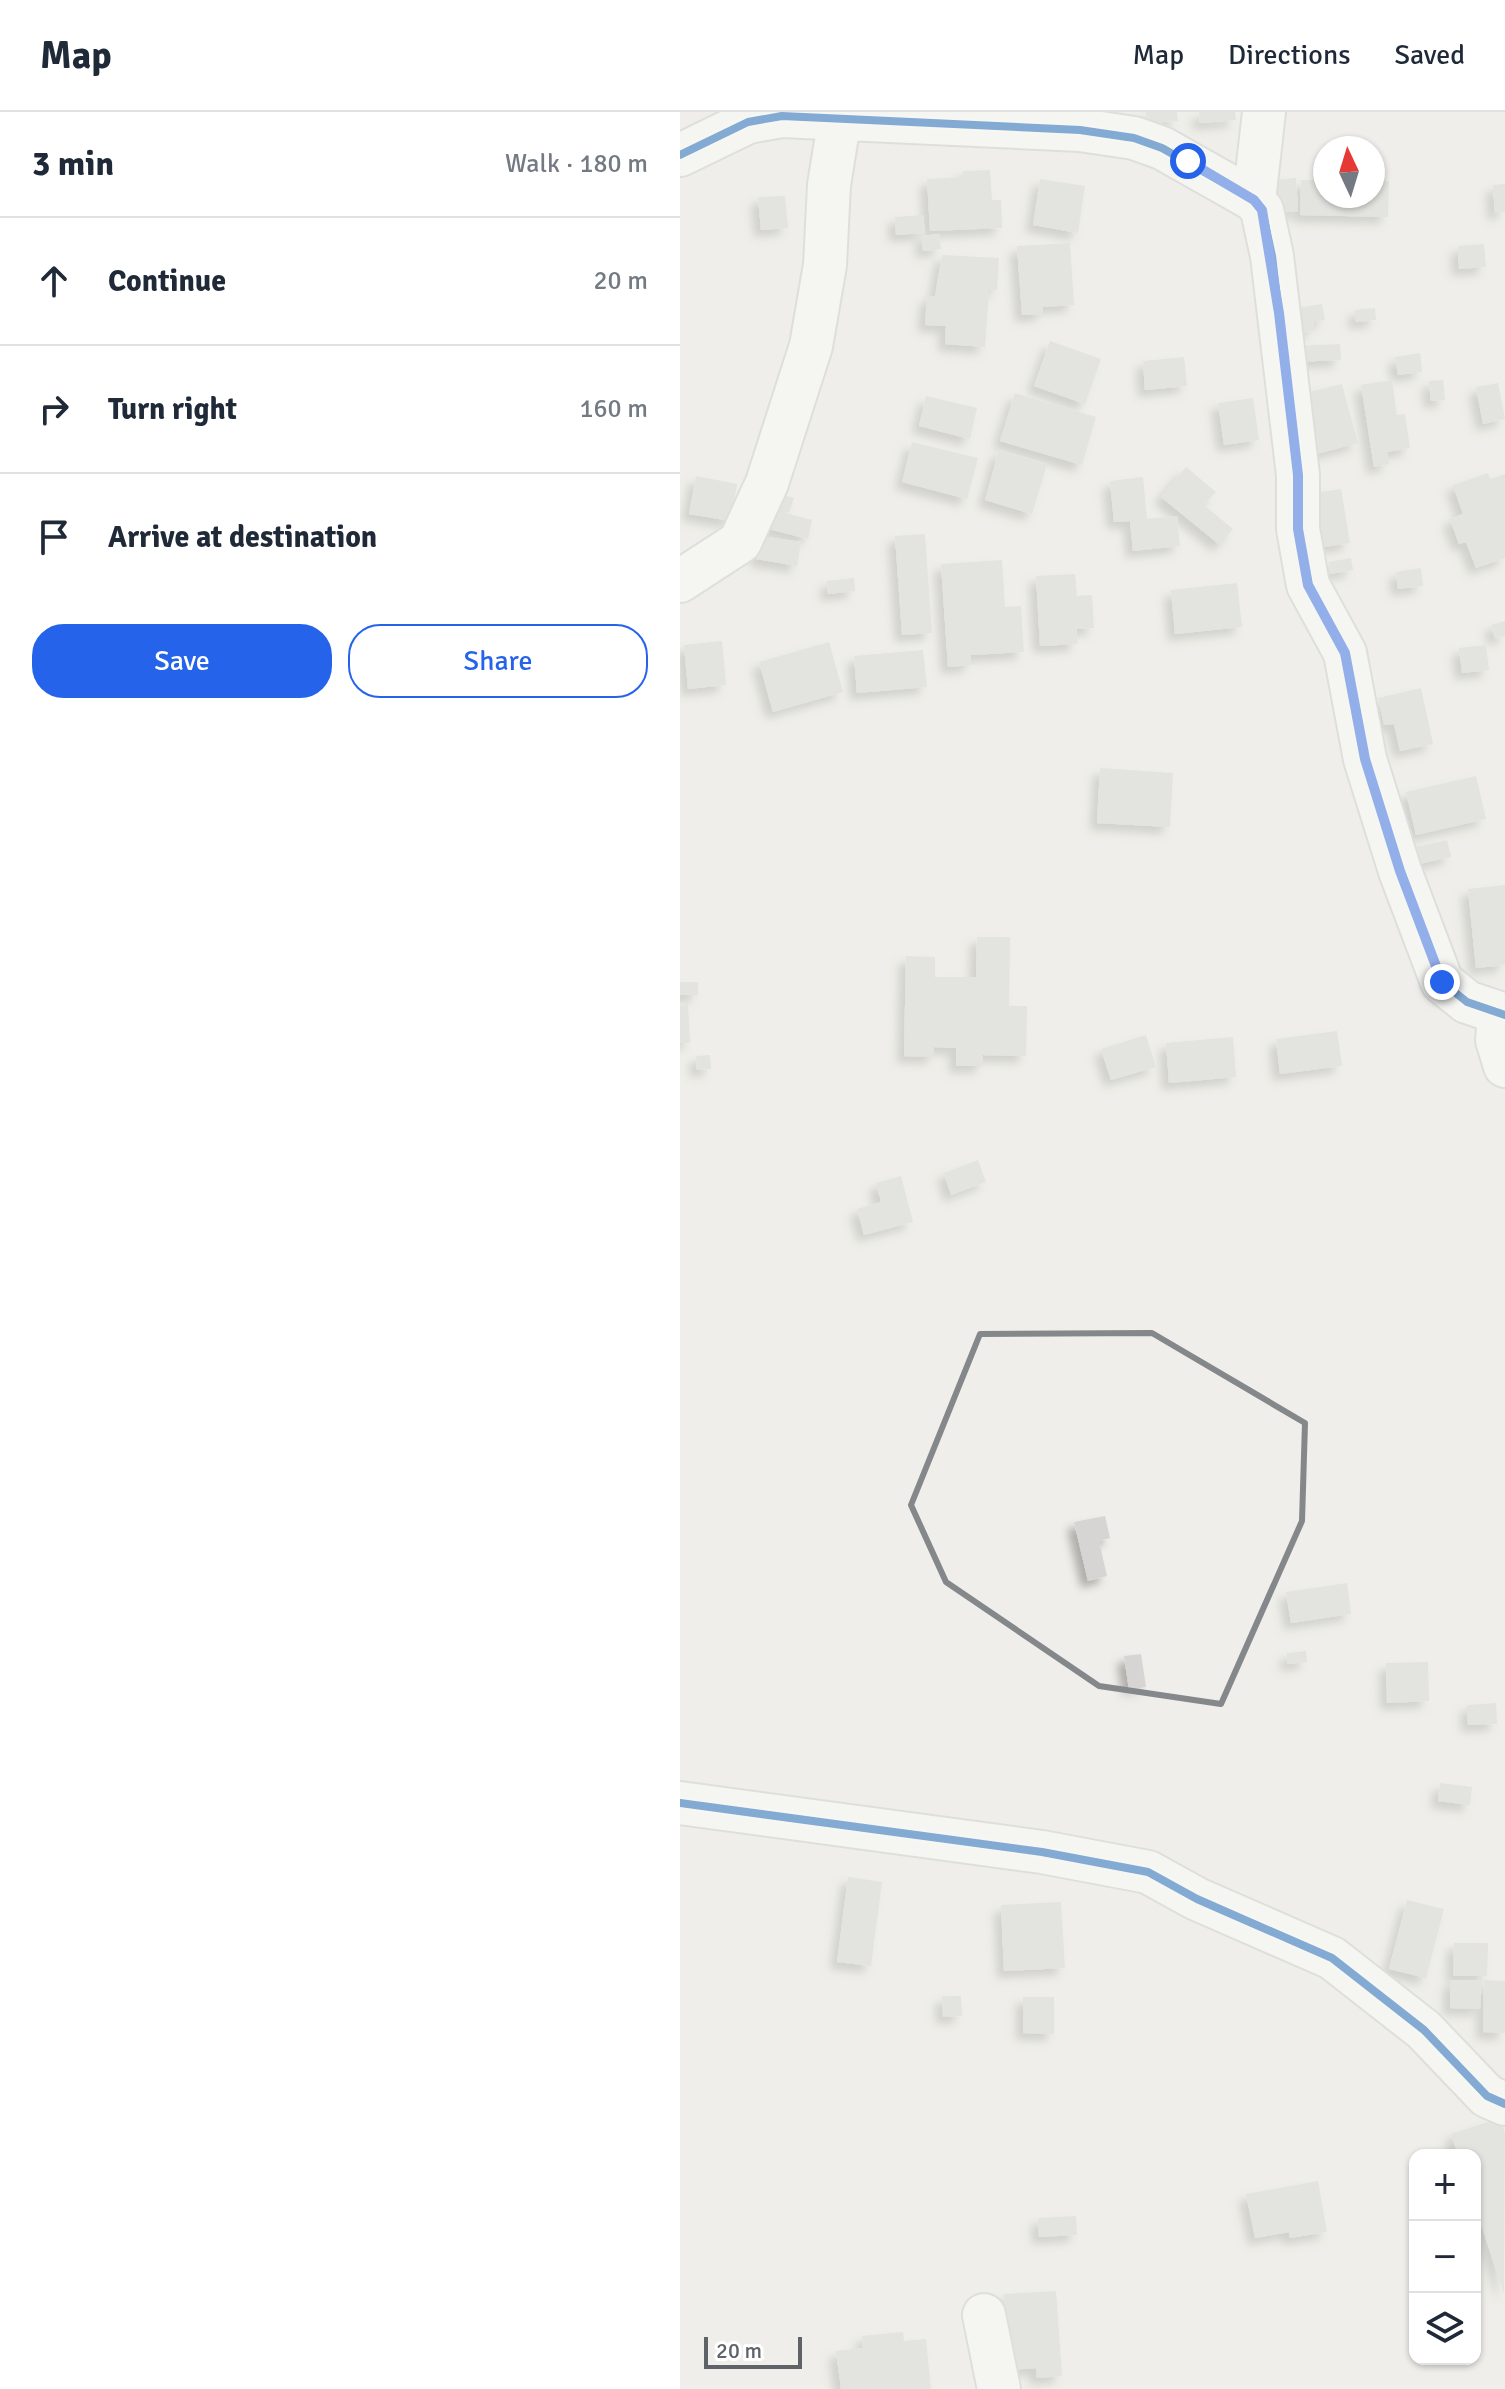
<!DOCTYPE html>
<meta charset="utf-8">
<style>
body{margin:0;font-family:Signika,sans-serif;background:#f2f2f3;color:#1f2937}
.controls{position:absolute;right:24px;bottom:24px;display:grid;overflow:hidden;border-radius:16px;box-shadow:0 2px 6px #0004}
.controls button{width:72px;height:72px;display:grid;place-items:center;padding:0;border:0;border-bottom:2px solid #e0e1e3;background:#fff;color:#1f2937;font:40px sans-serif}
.compass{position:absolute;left:633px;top:24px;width:72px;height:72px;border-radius:50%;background:#fff;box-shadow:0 2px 6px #0004;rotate:356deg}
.scale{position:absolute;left:24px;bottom:20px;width:98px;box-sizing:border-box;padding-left:8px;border:4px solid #5f6368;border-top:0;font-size:22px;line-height:28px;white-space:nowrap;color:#5f6368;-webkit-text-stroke:6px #fff;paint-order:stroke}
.stop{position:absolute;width:24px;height:24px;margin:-18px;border:6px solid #2563eb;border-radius:50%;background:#fff}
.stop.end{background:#2563eb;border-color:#fff;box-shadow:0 2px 8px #0008}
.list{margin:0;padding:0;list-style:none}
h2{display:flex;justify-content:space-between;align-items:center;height:104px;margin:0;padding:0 32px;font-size:34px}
h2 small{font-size:26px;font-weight:400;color:#747a83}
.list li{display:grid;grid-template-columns:52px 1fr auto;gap:24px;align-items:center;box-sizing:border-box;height:128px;padding:0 32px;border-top:2px solid #e0e1e3}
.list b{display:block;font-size:30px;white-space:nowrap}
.list em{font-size:26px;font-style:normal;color:#747a83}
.actions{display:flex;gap:16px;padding:24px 32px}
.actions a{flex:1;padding:18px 0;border:2px solid #2563eb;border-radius:32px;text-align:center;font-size:28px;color:#2563eb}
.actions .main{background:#2563eb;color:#fff}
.icon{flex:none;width:44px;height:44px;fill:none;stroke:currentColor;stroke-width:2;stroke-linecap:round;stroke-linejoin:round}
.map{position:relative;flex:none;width:825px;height:2277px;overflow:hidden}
header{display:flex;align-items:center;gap:48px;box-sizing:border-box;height:112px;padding:0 40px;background:#fff;border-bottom:2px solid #e0e1e3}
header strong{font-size:38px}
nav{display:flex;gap:44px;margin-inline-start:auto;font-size:28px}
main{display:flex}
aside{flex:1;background:#fff}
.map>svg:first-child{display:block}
.building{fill:#d6d5d3;filter:url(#shadow)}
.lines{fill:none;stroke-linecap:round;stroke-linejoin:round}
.minor-casing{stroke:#cbcccc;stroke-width:46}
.minor{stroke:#fdfcfc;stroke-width:42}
.cycleway-casing{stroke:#fff;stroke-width:13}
.cycleway{stroke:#0057b8;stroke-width:8}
.route{stroke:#2563eb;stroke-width:10}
.marked{fill:none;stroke:#84888a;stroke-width:6;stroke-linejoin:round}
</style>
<header>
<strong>Map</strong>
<nav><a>Map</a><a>Directions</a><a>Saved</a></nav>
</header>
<main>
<aside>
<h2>3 min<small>Walk · 180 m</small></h2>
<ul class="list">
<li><svg class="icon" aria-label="ahead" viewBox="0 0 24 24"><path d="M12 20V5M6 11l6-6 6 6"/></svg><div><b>Continue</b></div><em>20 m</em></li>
<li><svg class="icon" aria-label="right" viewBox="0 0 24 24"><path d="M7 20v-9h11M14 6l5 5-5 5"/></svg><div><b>Turn right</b></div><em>160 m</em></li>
<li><svg class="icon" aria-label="arrive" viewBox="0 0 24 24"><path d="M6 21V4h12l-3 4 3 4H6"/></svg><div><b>Arrive at destination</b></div></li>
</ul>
<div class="actions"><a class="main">Save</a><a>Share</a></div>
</aside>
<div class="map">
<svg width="825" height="2277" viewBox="0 0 825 2277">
<defs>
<filter id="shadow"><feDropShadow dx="-7" dy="7" stdDeviation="4" flood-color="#0004"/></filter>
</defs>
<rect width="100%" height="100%" fill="#efeeea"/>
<path class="building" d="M 466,0 L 497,0 L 498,9 L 467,11 Z
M 519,0 L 555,0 L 556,8 L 520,11 Z
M 310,58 L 312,88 L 321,88 L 322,116 L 250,119 L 247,67 L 283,65 L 283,59 Z
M 616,66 L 618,99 L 597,101 L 594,68 Z
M 360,67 L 405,74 L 398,121 L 353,113 Z
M 621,68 L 645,68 L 645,84 L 693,84 L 693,69 L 709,69 L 708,105 L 620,103 Z
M 825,72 L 825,100 L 815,101 L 813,73 Z
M 105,84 L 108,116 L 81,118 L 78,85 Z
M 243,103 L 245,121 L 216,123 L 215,105 Z
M 259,122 L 261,137 L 243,139 L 242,124 Z
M 390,131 L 394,193 L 363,195 L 363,202 L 342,203 L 337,134 Z
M 804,132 L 806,155 L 779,157 L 778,134 Z
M 262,143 L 319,146 L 317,178 L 309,178 L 305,235 L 265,232 L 266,214 L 245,213 L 247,184 L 255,184 Z
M 642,192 L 645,208 L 633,210 L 634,219 L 620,221 L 617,196 Z
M 695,196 L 696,208 L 676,210 L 675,198 Z
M 370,229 L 421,247 L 405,292 L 354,274 Z
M 660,232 L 661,248 L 614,250 L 613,234 Z
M 740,241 L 742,260 L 718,263 L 715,245 Z
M 504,245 L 507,274 L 465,278 L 463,249 Z
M 712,268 L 717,303 L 725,302 L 730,336 L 707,340 L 709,352 L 694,355 L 681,273 Z
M 763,268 L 765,288 L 751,289 L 749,269 Z
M 818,271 L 825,307 L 803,312 L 796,275 Z
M 662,272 L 678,331 L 633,343 L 617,283 Z
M 335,281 L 416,305 L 402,353 L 320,329 Z
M 246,284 L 297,296 L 290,327 L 239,314 Z
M 573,286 L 579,328 L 544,333 L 538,291 Z
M 232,330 L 298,346 L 287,387 L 222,370 Z
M 319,338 L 367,352 L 352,402 L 305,388 Z
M 506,355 L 536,380 L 524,393 L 553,417 L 540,433 L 481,385 Z
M 808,361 L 810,367 L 825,362 L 825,446 L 796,456 L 786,430 L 779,432 L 770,407 L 783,402 L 773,373 Z
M 16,364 L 57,372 L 51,409 L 9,402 Z
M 463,365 L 467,407 L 497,404 L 500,434 L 453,439 L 450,409 L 434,410 L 430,369 Z
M 661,377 L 670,431 L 644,435 L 635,381 Z
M 92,380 L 114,386 L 109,401 L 88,395 Z
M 86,396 L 132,408 L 128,427 L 81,415 Z
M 245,422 L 252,521 L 222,523 L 215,424 Z
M 80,424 L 121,430 L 117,454 L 76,447 Z
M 671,446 L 673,458 L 650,462 L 649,450 Z
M 322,448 L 325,495 L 341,494 L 344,540 L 291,543 L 291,553 L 268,555 L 261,452 Z
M 741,456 L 743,474 L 718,477 L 716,460 Z
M 395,462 L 397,484 L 412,483 L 414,516 L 397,517 L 397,532 L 360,534 L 356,464 Z
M 174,466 L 175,479 L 148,482 L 147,469 Z
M 557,471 L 562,515 L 495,522 L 491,478 Z
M 825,509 L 825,524 L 815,526 L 811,513 Z
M 42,529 L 46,573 L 8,577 L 4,533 Z
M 149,530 L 163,580 L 93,600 L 79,550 Z
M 806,533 L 809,558 L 782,561 L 779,536 Z
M 243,538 L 247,575 L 177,581 L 174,544 Z
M 741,576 L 753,632 L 720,639 L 714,612 L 704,613 L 698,586 Z
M 420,656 L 493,661 L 490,715 L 417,711 Z
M 796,664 L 806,707 L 736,723 L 726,680 Z
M 767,728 L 771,745 L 734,753 L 731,736 Z
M 825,773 L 825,853 L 796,856 L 788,777 Z
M 297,825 L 330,825 L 329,894 L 347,894 L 346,944 L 303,943 L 303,954 L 276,954 L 276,936 L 254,935 L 254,945 L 224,944 L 226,844 L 255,845 L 255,865 L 296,865 Z
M 0,870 L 18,870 L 18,883 L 0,883 Z
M 8,892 L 10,931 L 0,931 L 0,893 Z
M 657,919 L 662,954 L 600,962 L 596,927 Z
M 466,923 L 476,955 L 431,968 L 421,937 Z
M 553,925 L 556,965 L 489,971 L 486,931 Z
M 30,943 L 31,957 L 17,958 L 16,944 Z
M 298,1048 L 306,1070 L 271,1083 L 264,1061 Z
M 221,1064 L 233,1110 L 184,1123 L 177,1097 L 201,1090 L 196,1071 Z
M 425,1404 L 430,1426 L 419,1429 L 427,1464 L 408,1469 L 394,1410 Z
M 667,1471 L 671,1502 L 611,1511 L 606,1480 Z
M 626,1539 L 627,1550 L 607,1552 L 607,1541 Z
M 461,1542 L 466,1575 L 449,1578 L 444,1544 Z
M 748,1550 L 749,1589 L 707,1591 L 706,1551 Z
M 816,1591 L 817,1612 L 788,1613 L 787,1593 Z
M 760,1671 L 792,1675 L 790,1693 L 758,1689 Z
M 168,1765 L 202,1770 L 191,1854 L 157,1850 Z
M 727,1788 L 764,1797 L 746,1866 L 709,1857 Z
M 381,1790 L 385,1856 L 324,1859 L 321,1793 Z
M 774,1831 L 808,1831 L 807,1864 L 773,1864 Z
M 770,1868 L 802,1869 L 800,1897 L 770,1896 Z
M 804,1868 L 825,1869 L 825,1921 L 803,1920 Z
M 262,1884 L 281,1884 L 282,1904 L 263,1905 Z
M 343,1885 L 374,1885 L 374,1922 L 343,1921 Z
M 820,2006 L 825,2021 L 824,2182 L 795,2094 L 795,2043 L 778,2043 L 771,2022 Z
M 638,2069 L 647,2120 L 610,2126 L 609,2120 L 575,2126 L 566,2082 Z
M 396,2104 L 397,2123 L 359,2125 L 358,2106 Z
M 376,2179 L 382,2264 L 357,2266 L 356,2256 L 329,2258 L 324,2182 Z
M 223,2220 L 224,2229 L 246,2227 L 251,2277 L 161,2277 L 156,2239 L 183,2236 L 182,2224 Z"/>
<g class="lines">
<g class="minor-casing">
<path id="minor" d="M 0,43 L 68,10 L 102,4 L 400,18 L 454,26 L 482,36 L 574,88 L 582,98 L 592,144 L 618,363 L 618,417 L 628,473 L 665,541 L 685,647 L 720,759 L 762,870 L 787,890 L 825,903
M 574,88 L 584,0
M 0,469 L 60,430 L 87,371 L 131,234 L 145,153 L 149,73 L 160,5
M 819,904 L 817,928 L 825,954
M 0,1691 L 362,1740 L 468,1760 L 517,1787 L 652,1846 L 744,1918 L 807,1984 L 825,1992
M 304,2203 L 319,2277"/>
</g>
<use href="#minor" class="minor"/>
<g class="cycleway-casing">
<path id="cycleway" d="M 0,43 L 68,10 L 102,4 L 400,18 L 454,26 L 482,36 L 574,88 L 582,98 L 592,144 L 618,363 L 618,417 L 628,473 L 665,541 L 685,647 L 720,759 L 762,870 L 787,890 L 825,903
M 0,1691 L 362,1740 L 468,1760 L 517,1787 L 652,1846 L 744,1918 L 807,1984 L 825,1992"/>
</g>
<use href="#cycleway" class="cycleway"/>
</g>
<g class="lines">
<path class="route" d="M 508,49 L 574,88 L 582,98 L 599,201 L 618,363 L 618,417 L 628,473 L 665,541 L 685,647 L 720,759 L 762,870"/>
</g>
<path d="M0 0H825V2277H0ZM 472,1221 L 625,1311 L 622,1409 L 541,1592 L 419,1574 L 266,1470 L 231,1393 L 300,1222 Z" fill="#efeeea" fill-opacity=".55" fill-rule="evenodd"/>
<path class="marked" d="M 472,1221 L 625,1311 L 622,1409 L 541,1592 L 419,1574 L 266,1470 L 231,1393 L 300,1222 Z"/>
</svg>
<div class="controls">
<button>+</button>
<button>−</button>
<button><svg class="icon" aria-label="layers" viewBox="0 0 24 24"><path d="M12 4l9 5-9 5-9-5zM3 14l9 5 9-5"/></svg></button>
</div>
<svg class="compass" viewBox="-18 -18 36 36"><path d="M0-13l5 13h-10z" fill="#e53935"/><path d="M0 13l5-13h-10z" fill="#747a83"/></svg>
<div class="scale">20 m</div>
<div class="stop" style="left:508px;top:49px"></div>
<div class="stop end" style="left:762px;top:870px"></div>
</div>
</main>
